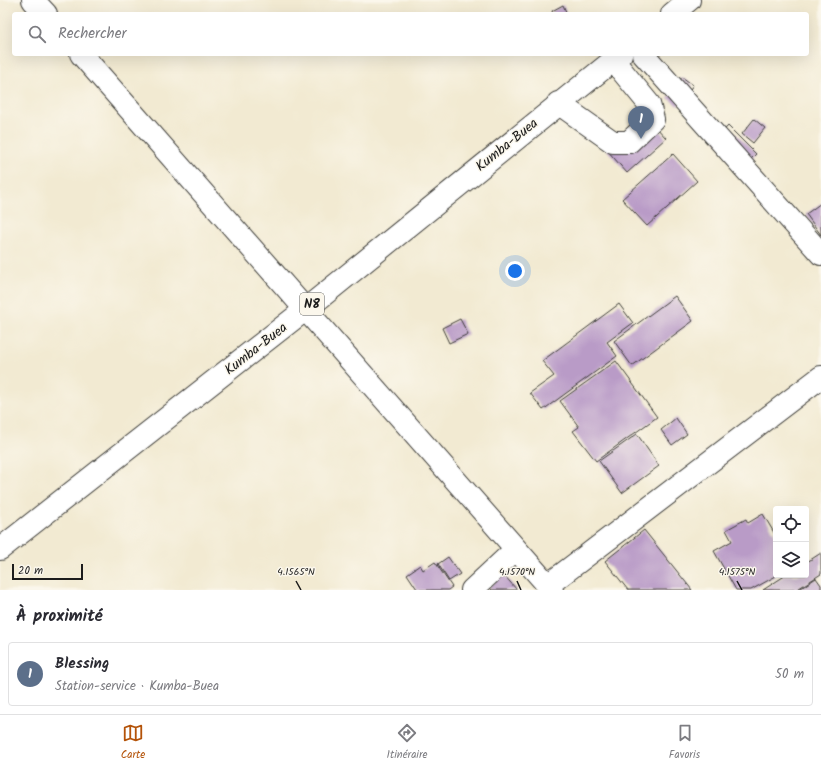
<!DOCTYPE html>
<html lang="fr">
<meta charset="utf-8">
<style>
body{margin:0;font-family:Kalam,sans-serif;background:#f2f2f3;color:#2b2b33}
.controls{position:absolute;right:12px;bottom:12px;display:grid;overflow:hidden;border-radius:4px;box-shadow:0 4px 16px #0002}
.controls button{width:36px;height:36px;display:grid;place-items:center;padding:0;border:0;border-bottom:1px solid #e1e1e2;background:#fff;color:#2b2b33;font:20px sans-serif}
.scale{position:absolute;left:12px;bottom:10px;width:71px;box-sizing:border-box;padding-left:4px;border:2px solid #1c1c1c;border-top:0;font-size:11px;line-height:14px;white-space:nowrap;color:#1c1c1c;-webkit-text-stroke:3px #fbf7ec;paint-order:stroke}
.you{position:absolute;left:515px;top:271px;width:14px;height:14px;margin:-10px;border:3px solid #fff;border-radius:50%;background:#1a73e8;box-shadow:0 0 0 6px #1a73e833}
.badge{display:grid;place-items:center;width:26px;height:26px;border-radius:50%;background:#b45309;color:#fff;font-size:13px;font-weight:700}
.pin{position:absolute;translate:-50% -33px;filter:drop-shadow(0 1px 2px #0008)}
.pin::after{content:'';position:absolute;top:21px;width:14px;height:12px;background:inherit;clip-path:polygon(0 0,100% 0,50% 100%)}
.list{margin:0;padding:0;list-style:none}
h2{display:flex;justify-content:space-between;align-items:center;height:52px;margin:0;padding:0 16px;font-size:17px}
h2 small{font-size:13px;font-weight:400;color:#7c7c81}
.list li{display:grid;grid-template-columns:26px 1fr auto;gap:12px;align-items:center;box-sizing:border-box;height:64px;margin:0 8px 8px;padding:0 8px;border:1px solid #e1e1e2;border-radius:4px}
.list b{display:block;font-size:15px;white-space:nowrap}
.list p{margin:0;font-size:13px;white-space:nowrap;color:#7c7c81}
.list em{font-size:13px;font-style:normal;color:#7c7c81}
.icon{flex:none;width:22px;height:22px;fill:none;stroke:currentColor;stroke-width:2;stroke-linecap:round;stroke-linejoin:round}
.map{position:relative;flex:none;width:821px;height:590px;overflow:hidden}
.search{position:absolute;background:#fff;box-shadow:0 4px 16px #0002;left:12px;right:12px;top:12px;height:44px;display:flex;align-items:center;gap:10px;box-sizing:border-box;padding:0 14px;border-radius:4px;color:#7c7c81;font-size:15px}
.sheet{height:124px;background:#fff}
nav{display:flex;justify-content:space-around;align-items:center;box-sizing:border-box;height:56px;border-top:1px solid #e1e1e2;background:#fff;font-size:11px;color:#7c7c81}
nav a{display:grid;justify-items:center;gap:2px}
nav .on{color:#b45309}
.map>svg:first-child{display:block}
.building{fill:#b99bc7}
.lines{fill:none;stroke-linecap:round;stroke-linejoin:round}
.minor-casing{stroke:#3c3b37;stroke-width:24}
.highway-casing{stroke:#3c3b37;stroke-width:24}
.minor{stroke:#fff;stroke-width:22}
.highway{stroke:#fff;stroke-width:22}
.ticks{fill:none;stroke:#1c1c1c;stroke-width:1.5}
.labels{text-anchor:middle;dominant-baseline:central;stroke-width:3;stroke-linejoin:round;paint-order:stroke}
.shield{fill:#fbf7ec;stroke:#5f5e5a;stroke-width:1}
.shield-label{font-size:13px;font-weight:bold;fill:#1c1c1c}
.street-label{font-size:14px;fill:#1c1c1c;stroke:#fbf7ec}
.ticks-label{font-size:10px;text-anchor:middle;fill:#1c1c1c;stroke:#fbf7ec;stroke-width:3;stroke-linejoin:round;paint-order:stroke}
</style>
<div class="map">
<svg width="821" height="590" viewBox="0 0 821 590">
<rect width="100%" height="100%" fill="#fbf7ec"/>
<filter id="ink" filterUnits="userSpaceOnUse"><feTurbulence type="fractalNoise" baseFrequency=".025" numOctaves="2"/><feDisplacementMap in="SourceGraphic" scale="8" xChannelSelector="R" yChannelSelector="G"/><feConvolveMatrix kernelMatrix="1 2 1 2 8 2 1 2 1" color-interpolation-filters="sRGB"/></filter>
<filter id="wash" filterUnits="userSpaceOnUse"><feTurbulence type="fractalNoise" baseFrequency=".012" numOctaves="4" result="noise"/><feDisplacementMap in="SourceGraphic" scale="16" xChannelSelector="R" yChannelSelector="G"/><feGaussianBlur stdDeviation="0.9" result="paint"/><feColorMatrix in="noise" values="0 0 0 0 0 0 0 0 0 0 0 0 0 0 0 0 0 1.4 0 .05"/><feComposite in="paint" operator="in"/></filter>
<g filter="url(#wash)">
<rect width="100%" height="100%" fill="#f2ead2"/>
<g id="blocks">
<path class="building" d="M 563,5 L 567,14 L 553,14 L 552,11 Z
M 682,77 L 693,85 L 678,106 L 668,98 Z
M 646,116 L 666,138 L 627,173 L 607,150 Z
M 754,119 L 765,128 L 753,143 L 742,134 Z
M 728,126 L 756,154 L 742,168 L 715,140 Z
M 673,154 L 697,181 L 647,226 L 622,199 Z
M 821,203 L 821,235 L 806,214 Z
M 675,296 L 693,321 L 632,366 L 614,341 Z
M 619,304 L 633,323 L 607,342 L 617,356 L 543,410 L 530,393 L 554,376 L 542,361 Z
M 460,319 L 468,334 L 449,343 L 442,328 Z
M 616,361 L 657,417 L 596,461 L 573,431 L 579,427 L 560,401 Z
M 676,418 L 687,434 L 672,445 L 661,430 Z
M 637,434 L 659,466 L 622,493 L 599,461 Z
M 763,514 L 776,536 L 776,576 L 751,590 L 736,590 L 714,551 L 732,541 L 726,530 L 746,519 L 748,523 Z
M 644,530 L 692,590 L 628,590 L 605,561 Z
M 821,553 L 821,574 L 796,590 L 763,590 L 783,577 L 782,575 L 806,575 L 806,560 L 807,562 Z
M 448,557 L 460,574 L 449,581 L 438,564 Z
M 435,562 L 452,587 L 448,590 L 415,590 L 417,589 L 407,574 L 420,565 L 423,570 Z
M 503,574 L 517,590 L 492,590 L 489,587 Z
M 816,578 L 821,585 L 821,590 L 798,590 Z"/>
</g>
</g>
<g filter="url(#ink)">
<use href="#blocks" fill-opacity="0" stroke="#3c3b37" stroke-width="1"/>
<g class="lines">
<g class="minor-casing">
<path id="minor" d="M 33,0 L 46,14
M 81,54 L 552,590
M 643,54 L 821,254
M 558,103 L 613,142 L 629,142 L 653,119 L 649,104 L 613,60
M 548,585 L 821,377
M 472,590 L 516,549"/>
</g>
<g class="highway-casing">
<path id="highway" d="M 672,14 L 689,0
M 0,549 L 306,309 L 621,54"/>
</g>
<use href="#minor" class="minor"/>
<use href="#highway" class="highway"/>
</g>
</g>
<path class="ticks" d="M 296,581 L 301,590M 517,581 L 521,590M 737,581 L 742,590"/>
<g class="labels">
<rect class="shield" x="300" y="293" width="24" height="22" rx="3"/>
<g class="shield-label">
<text x="312" y="304">N8</text>
</g>
<g class="street-label">
<text transform="translate(507 145) rotate(-39)">Kumba-Buea</text>
<text transform="translate(256 349) rotate(-38)">Kumba-Buea</text>
</g>
</g>
<g class="ticks-label">
<text x="296" y="575">4.1565°N</text>
<text x="517" y="575">4.1570°N</text>
<text x="737" y="575">4.1575°N</text>
</g>
</svg>
<div class="controls">
<button><svg class="icon" aria-label="locate" viewBox="0 0 24 24"><circle cx="12" cy="12" r="6"/><path d="M12 2v4M12 18v4M2 12h4M18 12h4"/></svg></button>
<button><svg class="icon" aria-label="layers" viewBox="0 0 24 24"><path d="M12 4l9 5-9 5-9-5zM3 14l9 5 9-5"/></svg></button>
</div>
<div class="scale">20 m</div>
<div class="you"></div>
<div class="pin badge" style="left:641px;top:139px;background:#5c6f8a">1</div>
<div class="search"><svg class="icon" aria-label="search" viewBox="0 0 24 24"><circle cx="10" cy="10" r="6"/><path d="M15 15l6 6"/></svg>Rechercher</div>
</div>
<section class="sheet">
<h2>À proximité<small></small></h2>
<ul class="list">
<li><span class="badge" style="background:#5c6f8a">1</span><div><b>Blessing</b><p>Station-service · Kumba-Buea</p></div><em>50 m</em></li>
</ul>
</section>
<nav>
<a class="on"><svg class="icon" aria-label="map" viewBox="0 0 24 24"><path d="M3 6l6-2 6 2 6-2v14l-6 2-6-2-6 2zM9 4v14M15 6v14"/></svg>Carte</a>
<a><svg class="icon" aria-label="directions" viewBox="0 0 24 24"><path d="M12 3l9 9-9 9-9-9zM9 14v-3h6M13 9l2 2-2 2"/></svg>Itinéraire</a>
<a><svg class="icon" aria-label="saved" viewBox="0 0 24 24"><path d="M7 4h10v16l-5-4-5 4z"/></svg>Favoris</a>
</nav>
